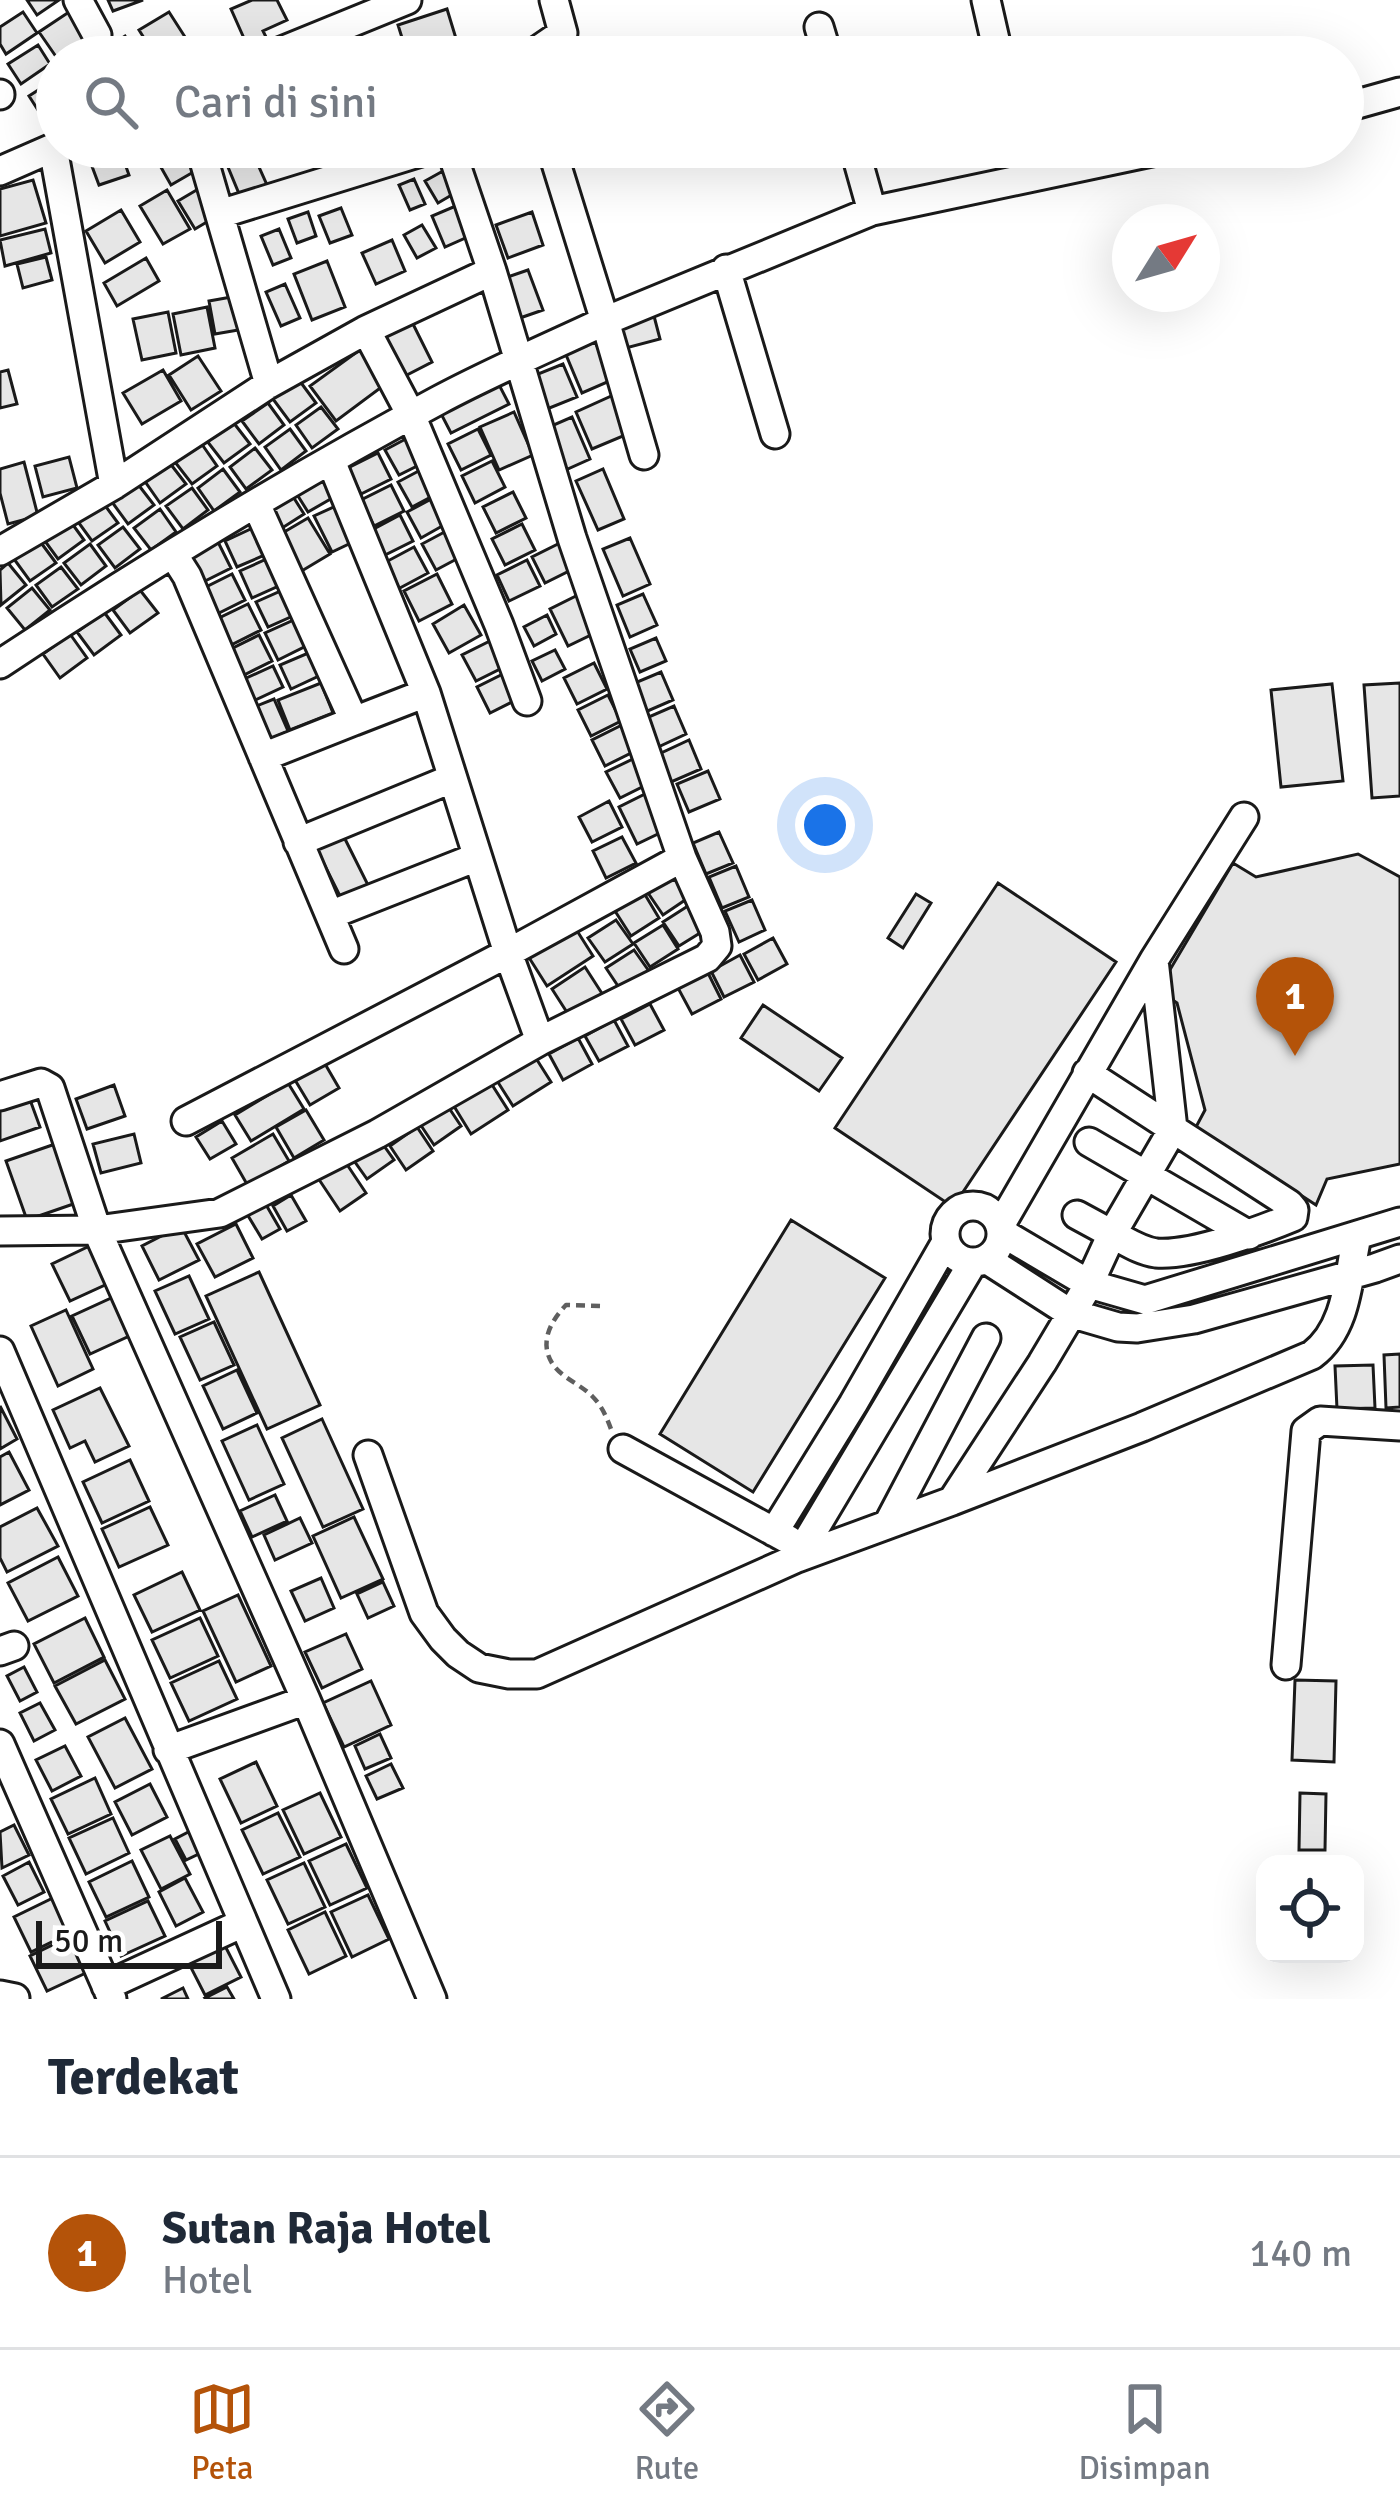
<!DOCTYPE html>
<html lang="id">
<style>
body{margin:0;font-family:Signika,sans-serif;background:#f6f6f7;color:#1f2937}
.controls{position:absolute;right:36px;bottom:36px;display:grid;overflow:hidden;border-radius:24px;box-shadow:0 12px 48px #0002}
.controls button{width:108px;height:108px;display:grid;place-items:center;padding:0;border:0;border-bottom:3px solid #e0e1e3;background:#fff;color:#1f2937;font:60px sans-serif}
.compass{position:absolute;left:1112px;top:204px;width:108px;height:108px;border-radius:50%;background:#fff;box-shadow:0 12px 48px #0002;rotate:53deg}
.scale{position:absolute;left:36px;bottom:30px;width:186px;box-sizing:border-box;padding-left:12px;border:6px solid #1a1a1a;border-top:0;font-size:33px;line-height:42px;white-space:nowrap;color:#1a1a1a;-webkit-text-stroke:9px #fff;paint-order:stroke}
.you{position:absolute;left:825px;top:825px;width:42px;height:42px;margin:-30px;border:9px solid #fff;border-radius:50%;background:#1a73e8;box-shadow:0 0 0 18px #1a73e833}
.badge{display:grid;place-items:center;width:78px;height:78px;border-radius:50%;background:#b45309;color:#fff;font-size:39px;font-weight:700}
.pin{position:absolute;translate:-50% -99px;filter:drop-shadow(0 3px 6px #0008)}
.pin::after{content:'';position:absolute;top:63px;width:42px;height:36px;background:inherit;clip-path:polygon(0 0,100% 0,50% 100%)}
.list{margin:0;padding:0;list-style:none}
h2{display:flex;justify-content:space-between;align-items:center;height:156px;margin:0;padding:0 48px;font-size:51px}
h2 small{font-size:39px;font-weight:400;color:#747a83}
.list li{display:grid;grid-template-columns:78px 1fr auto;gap:36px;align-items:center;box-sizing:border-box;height:192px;padding:0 48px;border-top:3px solid #e0e1e3}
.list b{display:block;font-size:45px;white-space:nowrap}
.list p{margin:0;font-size:39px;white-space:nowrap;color:#747a83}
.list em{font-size:39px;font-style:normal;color:#747a83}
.icon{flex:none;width:66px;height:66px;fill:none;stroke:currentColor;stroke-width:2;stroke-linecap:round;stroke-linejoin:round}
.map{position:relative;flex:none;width:1400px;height:1999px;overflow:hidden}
.search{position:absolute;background:#fff;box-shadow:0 12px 48px #0002;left:36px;right:36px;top:36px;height:132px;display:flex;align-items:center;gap:30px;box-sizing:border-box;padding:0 42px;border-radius:66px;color:#747a83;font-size:45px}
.sheet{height:348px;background:#fff}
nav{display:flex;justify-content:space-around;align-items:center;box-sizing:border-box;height:168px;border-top:3px solid #e0e1e3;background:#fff;font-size:33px;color:#747a83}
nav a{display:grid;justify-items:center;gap:6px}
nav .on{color:#b45309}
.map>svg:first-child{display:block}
.building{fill:#e6e6e6;stroke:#1a1a1a;stroke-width:3}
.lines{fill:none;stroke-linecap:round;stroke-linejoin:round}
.minor-casing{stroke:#1a1a1a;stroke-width:33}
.path{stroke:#5f5f5f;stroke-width:4.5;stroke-dasharray:9 6;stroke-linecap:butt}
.minor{stroke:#fff;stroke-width:27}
</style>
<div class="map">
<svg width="1400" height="1999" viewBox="0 0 1400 1999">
<rect width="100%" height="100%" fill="#fff"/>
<path class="building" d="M 27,0 L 59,0 L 37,15 Z
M 108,0 L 143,0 L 113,11 Z
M 252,0 L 277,0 L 287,20 L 263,31 L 270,45 L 251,54 L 231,9 Z
M 75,8 L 98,42 L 76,57 L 57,58 L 39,32 Z
M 447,9 L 458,45 L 420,57 L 408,57 L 398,25 Z
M 23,12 L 37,33 L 6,54 L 0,44 L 0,27 Z
M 169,12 L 194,51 L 185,57 L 156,57 L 139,30 Z
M 125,36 L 138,57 L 106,57 L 102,51 Z
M 38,45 L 50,64 L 21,84 L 8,64 Z
M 481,47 L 485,57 L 453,57 Z
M 57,78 L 57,114 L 45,121 L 29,96 Z
M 103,147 L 119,147 L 129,175 L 99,185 L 87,153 Z
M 122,147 L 156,147 L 158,153 L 128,164 Z
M 184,147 L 190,147 L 202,167 L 171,185 L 158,162 Z
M 243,147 L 250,147 L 267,185 L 240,196 L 223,155 Z
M 443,171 L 455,193 L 438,203 L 425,181 Z
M 414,179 L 425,204 L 410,210 L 399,185 Z
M 33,180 L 46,223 L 0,236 L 0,189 Z
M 200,188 L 217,216 L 195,229 L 178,201 Z
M 167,190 L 190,229 L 163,244 L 140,206 Z
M 458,205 L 472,235 L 445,247 L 432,216 Z
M 341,208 L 352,235 L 330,243 L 319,216 Z
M 121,210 L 140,242 L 105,263 L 86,231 Z
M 308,212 L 316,236 L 297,243 L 288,219 Z
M 532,212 L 543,245 L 508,258 L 496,225 Z
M 422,225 L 436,248 L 417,258 L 404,235 Z
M 45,229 L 51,253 L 5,266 L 0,240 Z
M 279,229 L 291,258 L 273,265 L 261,236 Z
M 392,240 L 405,271 L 376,284 L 362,253 Z
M 46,257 L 52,280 L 23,288 L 17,264 Z
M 146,258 L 159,281 L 117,306 L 104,283 Z
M 327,261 L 345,307 L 312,320 L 294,274 Z
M 528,270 L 543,310 L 517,319 L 502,279 Z
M 285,284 L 300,318 L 281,326 L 266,292 Z
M 237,296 L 244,329 L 215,334 L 209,301 Z
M 207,307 L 215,348 L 181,355 L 173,314 Z
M 168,312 L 176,353 L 142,360 L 133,319 Z
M 654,316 L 660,339 L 626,348 L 620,325 Z
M 410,318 L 432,362 L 403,377 L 381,333 Z
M 593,337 L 612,380 L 582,393 L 564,350 Z
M 361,349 L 387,383 L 336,421 L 310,386 Z
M 198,356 L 221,391 L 191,410 L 169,375 Z
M 563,364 L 577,397 L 542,411 L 528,378 Z
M 8,370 L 17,404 L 0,408 L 0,372 Z
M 163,370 L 181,401 L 142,424 L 123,393 Z
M 495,377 L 509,404 L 451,433 L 437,406 Z
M 299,380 L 316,403 L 290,422 L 273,399 Z
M 618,393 L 635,431 L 592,449 L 576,412 Z
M 268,403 L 284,425 L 259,444 L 242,421 Z
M 321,407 L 338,429 L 312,448 L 296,425 Z
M 514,412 L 533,455 L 499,470 L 480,427 Z
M 572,417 L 590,459 L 561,472 L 542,430 Z
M 233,422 L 250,444 L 224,463 L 207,441 Z
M 290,429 L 306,451 L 281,470 L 265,447 Z
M 478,429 L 491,455 L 461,470 L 448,444 Z
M 415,434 L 429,460 L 399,475 L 385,450 Z
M 201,443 L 217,466 L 192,484 L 175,462 Z
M 255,448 L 272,470 L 246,489 L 230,467 Z
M 378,453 L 391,479 L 361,494 L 348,468 Z
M 69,457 L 77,488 L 43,497 L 35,466 Z
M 492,461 L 505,487 L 475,503 L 462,476 Z
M 24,462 L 38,516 L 8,524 L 0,493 L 0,469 Z
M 169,462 L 186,484 L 160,503 L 144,480 Z
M 428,466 L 442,491 L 412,507 L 398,482 Z
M 223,469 L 240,492 L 214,511 L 198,488 Z
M 326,469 L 341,493 L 308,512 L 293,488 Z
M 603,469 L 624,519 L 598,530 L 576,481 Z
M 137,483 L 154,505 L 128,524 L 112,502 Z
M 391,485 L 404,511 L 374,526 L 361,500 Z
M 192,488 L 208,510 L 183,529 L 166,506 Z
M 513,492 L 526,518 L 496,533 L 483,507 Z
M 292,495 L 304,514 L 279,530 L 268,511 Z
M 437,496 L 451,521 L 421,538 L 407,512 Z
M 101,500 L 118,523 L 92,541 L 76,519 Z
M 338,505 L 355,541 L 332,552 L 314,516 Z
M 160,509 L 176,532 L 151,550 L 134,528 Z
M 400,515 L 413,541 L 383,556 L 370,531 Z
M 68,518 L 84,540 L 58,559 L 42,537 Z
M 308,518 L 330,554 L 300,572 L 279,535 Z
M 522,524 L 535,550 L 505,565 L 492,539 Z
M 123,527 L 140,549 L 115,568 L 98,545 Z
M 255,527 L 267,554 L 237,567 L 225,541 Z
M 452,528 L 466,554 L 436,570 L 422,544 Z
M 630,538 L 650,584 L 623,596 L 603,549 Z
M 39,540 L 56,563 L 30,581 L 14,559 Z
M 218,542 L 231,568 L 201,583 L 188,557 Z
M 562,542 L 575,568 L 545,583 L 532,557 Z
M 90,544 L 106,566 L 81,585 L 64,563 Z
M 414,547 L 428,573 L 398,589 L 384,563 Z
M 271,557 L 283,584 L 252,598 L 240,571 Z
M 527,560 L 540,586 L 509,601 L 497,575 Z
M 8,563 L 26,585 L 1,605 L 0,570 Z
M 61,567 L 78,589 L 52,607 L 36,585 Z
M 232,574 L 245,600 L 215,615 L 202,589 Z
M 437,574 L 452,604 L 419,621 L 404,591 Z
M 32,588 L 50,610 L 25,630 L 7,608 Z
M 140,590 L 158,613 L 130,633 L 113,610 Z
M 283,590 L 295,615 L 268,627 L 256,602 Z
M 643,594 L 657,625 L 630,637 L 617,605 Z
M 578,595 L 597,632 L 568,646 L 550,609 Z
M 248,604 L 261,630 L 231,645 L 217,619 Z
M 464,605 L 481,635 L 449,653 L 433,624 Z
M 104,612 L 121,635 L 94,655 L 77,632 Z
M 547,615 L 556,634 L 534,646 L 524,627 Z
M 296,619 L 308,645 L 278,660 L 265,633 Z
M 70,634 L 87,658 L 60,678 L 43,654 Z
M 259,635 L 272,661 L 242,676 L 229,650 Z
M 656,638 L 666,661 L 640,672 L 630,649 Z
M 492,640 L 506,666 L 476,681 L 462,655 Z
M 555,650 L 565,669 L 542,681 L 532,661 Z
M 313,651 L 323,674 L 291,689 L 280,665 Z
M 594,663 L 607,689 L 577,704 L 564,678 Z
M 273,666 L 283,687 L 253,701 L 242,680 Z
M 507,672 L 520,698 L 490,713 L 477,687 Z
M 661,672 L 673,700 L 643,713 L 630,685 Z
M 321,683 L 333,713 L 290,730 L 278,700 Z
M 1400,683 L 1400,796 L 1372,798 L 1364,685 Z
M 1332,684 L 1343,781 L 1281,787 L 1271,690 Z
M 608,695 L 621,721 L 591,736 L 578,710 Z
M 274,699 L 288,731 L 264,742 L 249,709 Z
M 674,706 L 686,734 L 656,748 L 644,719 Z
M 622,725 L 635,751 L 605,766 L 592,740 Z
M 689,740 L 701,769 L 671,782 L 659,754 Z
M 637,757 L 650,783 L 620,798 L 606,772 Z
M 708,771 L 720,799 L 689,812 L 677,784 Z
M 647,793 L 666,830 L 637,844 L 619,807 Z
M 609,801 L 622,827 L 592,842 L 579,817 Z
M 719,832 L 733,863 L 706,874 L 693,843 Z
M 343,835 L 371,891 L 344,904 L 316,848 Z
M 622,837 L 636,863 L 606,878 L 593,851 Z
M 1358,854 L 1400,877 L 1400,1164 L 1327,1179 L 1316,1205 L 1196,1127 L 1205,1110 L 1177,1003 L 1158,990 L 1233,863 L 1256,877 Z
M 736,866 L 749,897 L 722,908 L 709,877 Z
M 674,872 L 691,896 L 663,915 L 646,890 Z
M 998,883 L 1116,962 L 953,1207 L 835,1128 Z
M 644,893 L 659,918 L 631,936 L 615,911 Z
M 916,894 L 931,903 L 903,948 L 888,938 Z
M 752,900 L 765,930 L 739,942 L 725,911 Z
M 691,904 L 708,928 L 679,946 L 663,922 Z
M 616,920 L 633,944 L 605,962 L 588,938 Z
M 663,925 L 678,949 L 650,967 L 634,943 Z
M 574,926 L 593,956 L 547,986 L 528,956 Z
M 773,938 L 787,964 L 758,980 L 744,954 Z
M 634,950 L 651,974 L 622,992 L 606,968 Z
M 740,955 L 754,982 L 724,997 L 711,971 Z
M 585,967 L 603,995 L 570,1017 L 552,989 Z
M 708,973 L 721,999 L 692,1014 L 678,988 Z
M 650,1004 L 664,1030 L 635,1045 L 621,1019 Z
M 763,1005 L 842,1058 L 819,1091 L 741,1038 Z
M 614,1020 L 628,1046 L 599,1061 L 585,1036 Z
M 578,1038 L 592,1064 L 563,1080 L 549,1054 Z
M 532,1052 L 551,1082 L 513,1106 L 494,1076 Z
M 321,1057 L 339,1088 L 310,1105 L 292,1075 Z
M 489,1080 L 508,1110 L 471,1134 L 452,1103 Z
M 288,1083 L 304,1109 L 251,1141 L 235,1115 Z
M 114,1085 L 125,1116 L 87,1129 L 76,1099 Z
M 29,1097 L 40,1127 L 0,1141 L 0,1107 Z
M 445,1102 L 461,1126 L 434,1145 L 418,1121 Z
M 306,1110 L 324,1140 L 294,1158 L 276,1127 Z
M 222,1121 L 236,1144 L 210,1159 L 196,1137 Z
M 417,1127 L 433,1151 L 406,1170 L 390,1146 Z
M 134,1134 L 141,1163 L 101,1173 L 93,1144 Z
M 273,1134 L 289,1161 L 248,1186 L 232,1158 Z
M 377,1136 L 394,1160 L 367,1179 L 350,1155 Z
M 61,1142 L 82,1201 L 27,1220 L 6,1161 Z
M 344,1160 L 366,1193 L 340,1211 L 318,1178 Z
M 291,1195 L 306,1221 L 287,1231 L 273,1206 Z
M 265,1203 L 280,1229 L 262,1239 L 247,1214 Z
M 791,1220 L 885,1278 L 753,1492 L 660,1434 Z
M 236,1224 L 253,1258 L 215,1277 L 197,1244 Z
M 181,1226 L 199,1260 L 159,1280 L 142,1246 Z
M 100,1241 L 118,1279 L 70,1301 L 52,1264 Z
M 259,1272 L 320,1405 L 267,1429 L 206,1296 Z
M 189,1276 L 209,1319 L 175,1334 L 155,1291 Z
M 120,1294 L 138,1332 L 90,1354 L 72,1316 Z
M 66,1310 L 93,1369 L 58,1386 L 31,1326 Z
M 214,1322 L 234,1365 L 200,1380 L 180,1337 Z
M 1400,1354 L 1400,1407 L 1386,1408 L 1384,1355 Z
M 1373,1365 L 1375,1408 L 1337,1409 L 1335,1366 Z
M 237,1370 L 257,1413 L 223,1429 L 203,1386 Z
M 100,1388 L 129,1446 L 95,1462 L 85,1441 L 70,1448 L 53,1410 Z
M 0,1406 L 17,1439 L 0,1449 Z
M 322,1419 L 363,1509 L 323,1527 L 282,1438 Z
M 257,1425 L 284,1484 L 249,1500 L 222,1441 Z
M 9,1452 L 29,1490 L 0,1505 L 0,1457 Z
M 130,1460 L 149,1501 L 102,1523 L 83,1482 Z
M 275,1495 L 287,1521 L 252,1537 L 240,1511 Z
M 150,1507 L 168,1545 L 119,1567 L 102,1529 Z
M 37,1508 L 58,1546 L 7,1572 L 0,1558 L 0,1527 Z
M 354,1517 L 383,1579 L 341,1598 L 313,1536 Z
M 300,1518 L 312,1543 L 275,1560 L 264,1535 Z
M 58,1557 L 78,1596 L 28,1621 L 8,1583 Z
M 182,1572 L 200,1610 L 152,1632 L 134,1595 Z
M 321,1578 L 334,1608 L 305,1621 L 291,1591 Z
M 383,1582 L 394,1606 L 368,1618 L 357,1594 Z
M 238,1595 L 271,1666 L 236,1682 L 203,1611 Z
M 85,1618 L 104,1657 L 54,1683 L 34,1644 Z
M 200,1618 L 218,1656 L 170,1678 L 152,1640 Z
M 346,1634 L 362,1669 L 322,1688 L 305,1652 Z
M 105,1660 L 125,1699 L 76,1724 L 55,1686 Z
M 219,1661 L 237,1699 L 189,1721 L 171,1683 Z
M 24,1667 L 37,1692 L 20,1701 L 7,1676 Z
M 1295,1680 L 1336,1681 L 1334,1762 L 1292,1760 Z
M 371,1681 L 391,1725 L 344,1747 L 323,1703 Z
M 40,1703 L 55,1730 L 34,1741 L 20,1713 Z
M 125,1718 L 152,1769 L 115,1788 L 88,1737 Z
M 380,1734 L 391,1758 L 365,1769 L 355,1746 Z
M 65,1746 L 81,1776 L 52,1791 L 36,1760 Z
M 256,1762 L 277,1806 L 241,1823 L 220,1779 Z
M 391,1764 L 403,1788 L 377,1799 L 366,1776 Z
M 95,1778 L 111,1814 L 68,1834 L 51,1799 Z
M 150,1784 L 167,1817 L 132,1835 L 115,1802 Z
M 320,1793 L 341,1837 L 304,1854 L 283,1810 Z
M 1300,1793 L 1326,1794 L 1325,1850 L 1299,1850 Z
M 278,1813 L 300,1857 L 263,1874 L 242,1830 Z
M 113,1818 L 129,1853 L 86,1874 L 69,1838 Z
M 14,1825 L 29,1855 L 2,1868 L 0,1832 Z
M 196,1828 L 207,1850 L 186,1860 L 175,1839 Z
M 170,1836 L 190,1874 L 161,1889 L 141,1850 Z
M 346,1844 L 367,1888 L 330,1905 L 309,1861 Z
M 132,1861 L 149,1897 L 106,1917 L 89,1882 Z
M 29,1862 L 44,1892 L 18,1905 L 3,1876 Z
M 304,1863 L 325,1907 L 288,1924 L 267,1880 Z
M 185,1878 L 203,1912 L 176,1926 L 159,1892 Z
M 368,1895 L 389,1939 L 352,1957 L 331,1912 Z
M 57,1896 L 74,1931 L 31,1952 L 14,1917 Z
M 148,1901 L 165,1936 L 121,1956 L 105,1921 Z
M 325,1912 L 346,1956 L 309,1974 L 288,1930 Z
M 73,1935 L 90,1971 L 47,1991 L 30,1956 Z
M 221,1938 L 241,1977 L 205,1995 L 185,1956 Z
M 227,1987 L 234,1999 L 206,1999 L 205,1998 Z
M 183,1988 L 188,1999 L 161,1999 Z"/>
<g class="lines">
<g class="minor-casing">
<path id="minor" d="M 78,0 L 97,35
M 986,0 L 999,57
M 819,27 L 828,57
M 267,57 L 407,0
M 528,57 L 563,33 L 554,0
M 0,94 L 0,95
M 1343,108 L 1400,92
M 200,147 L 269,384
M 854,147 L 872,211
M 1019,147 L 1026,178
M 53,148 L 114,485
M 0,171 L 57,146
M 220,214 L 437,147
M 726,269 L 775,434
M 366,330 L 492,271
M 644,455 L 605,321 L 872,211 L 1175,147
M 331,461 L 426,693 L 508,953 L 682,858
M 256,504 L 354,721 L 263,757
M 0,551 L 114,485 L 269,384 L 366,330 L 411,415 L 499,625 L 527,701
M 173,554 L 187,576 L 344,949
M 0,664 C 142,570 289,480 439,400 C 493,371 550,347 605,321 L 551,147
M 354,721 L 426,693
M 1244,817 L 1154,960 L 1173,1129 L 1289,1204 L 1294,1210 L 1293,1217 C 1259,1231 1192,1256 1156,1253 C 1140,1251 1126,1241 1112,1234 L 1089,1284 L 1042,1363 L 952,1501 L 1142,1427 L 1312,1355 C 1348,1328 1348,1277 1357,1236
M 298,842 L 451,779
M 330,915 L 477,857
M 0,1096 L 41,1083 L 50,1088 L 97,1230 L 306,1700 L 432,1999
M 186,1121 L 508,953 L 540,1041
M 1089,1142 L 1249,1235
M945 1234a28 28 0 1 1 56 0a28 28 0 1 1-56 0Z
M 1077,1215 L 1112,1234 L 1173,1129 L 1087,1073
M 1000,1226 L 1154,960
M 0,1231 L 97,1230 L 220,1213 L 377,1134 L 540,1041 L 707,958 L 717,946 L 715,932 L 682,858 L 572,538 L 492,271 L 450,147
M 1001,1232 L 1089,1284 L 1145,1300 L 1400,1222
M 986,1259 L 1070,1313 L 1118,1327 L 1137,1328 L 1194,1319 L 1375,1268 L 1400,1259
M 0,1351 L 276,1999
M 623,1449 L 789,1540
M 368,1455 L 424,1613 L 443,1639 L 458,1654 L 479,1668 L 509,1674 L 537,1674 L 797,1558 L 952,1501
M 888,1524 L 986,1338
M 774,1532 L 853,1404 L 946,1242
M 797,1558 L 973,1262
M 0,1651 L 14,1646
M 1286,1665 L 1306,1431 L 1320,1421 L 1400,1426
M 0,1744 L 112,1999
M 168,1750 L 306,1700
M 106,1986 L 243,1923
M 0,1995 L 15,1998"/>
</g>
<path class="path" d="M 600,1306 L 566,1305 C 550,1322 538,1344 554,1366 C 563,1378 581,1385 592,1396 C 602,1406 606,1416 611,1429"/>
<use href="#minor" class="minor"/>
</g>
</svg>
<div class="controls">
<button><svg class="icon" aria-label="locate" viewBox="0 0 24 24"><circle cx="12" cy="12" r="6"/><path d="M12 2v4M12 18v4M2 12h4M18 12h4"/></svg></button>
</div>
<svg class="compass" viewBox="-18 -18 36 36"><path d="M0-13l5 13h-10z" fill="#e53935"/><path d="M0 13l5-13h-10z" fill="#747a83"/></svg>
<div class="scale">50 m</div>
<div class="you"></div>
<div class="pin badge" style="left:1295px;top:1056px">1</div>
<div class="search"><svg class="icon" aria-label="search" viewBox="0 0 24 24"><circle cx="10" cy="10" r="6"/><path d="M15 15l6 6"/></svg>Cari di sini</div>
</div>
<section class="sheet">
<h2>Terdekat<small></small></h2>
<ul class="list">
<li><span class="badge">1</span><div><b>Sutan Raja Hotel</b><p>Hotel</p></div><em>140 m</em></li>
</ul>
</section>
<nav>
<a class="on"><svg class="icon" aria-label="map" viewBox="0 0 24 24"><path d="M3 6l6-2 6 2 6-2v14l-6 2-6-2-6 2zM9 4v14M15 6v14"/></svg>Peta</a>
<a><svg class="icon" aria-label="directions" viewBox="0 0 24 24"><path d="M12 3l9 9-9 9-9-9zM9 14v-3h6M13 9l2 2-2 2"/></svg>Rute</a>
<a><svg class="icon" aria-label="saved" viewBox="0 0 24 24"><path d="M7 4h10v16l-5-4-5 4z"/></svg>Disimpan</a>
</nav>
